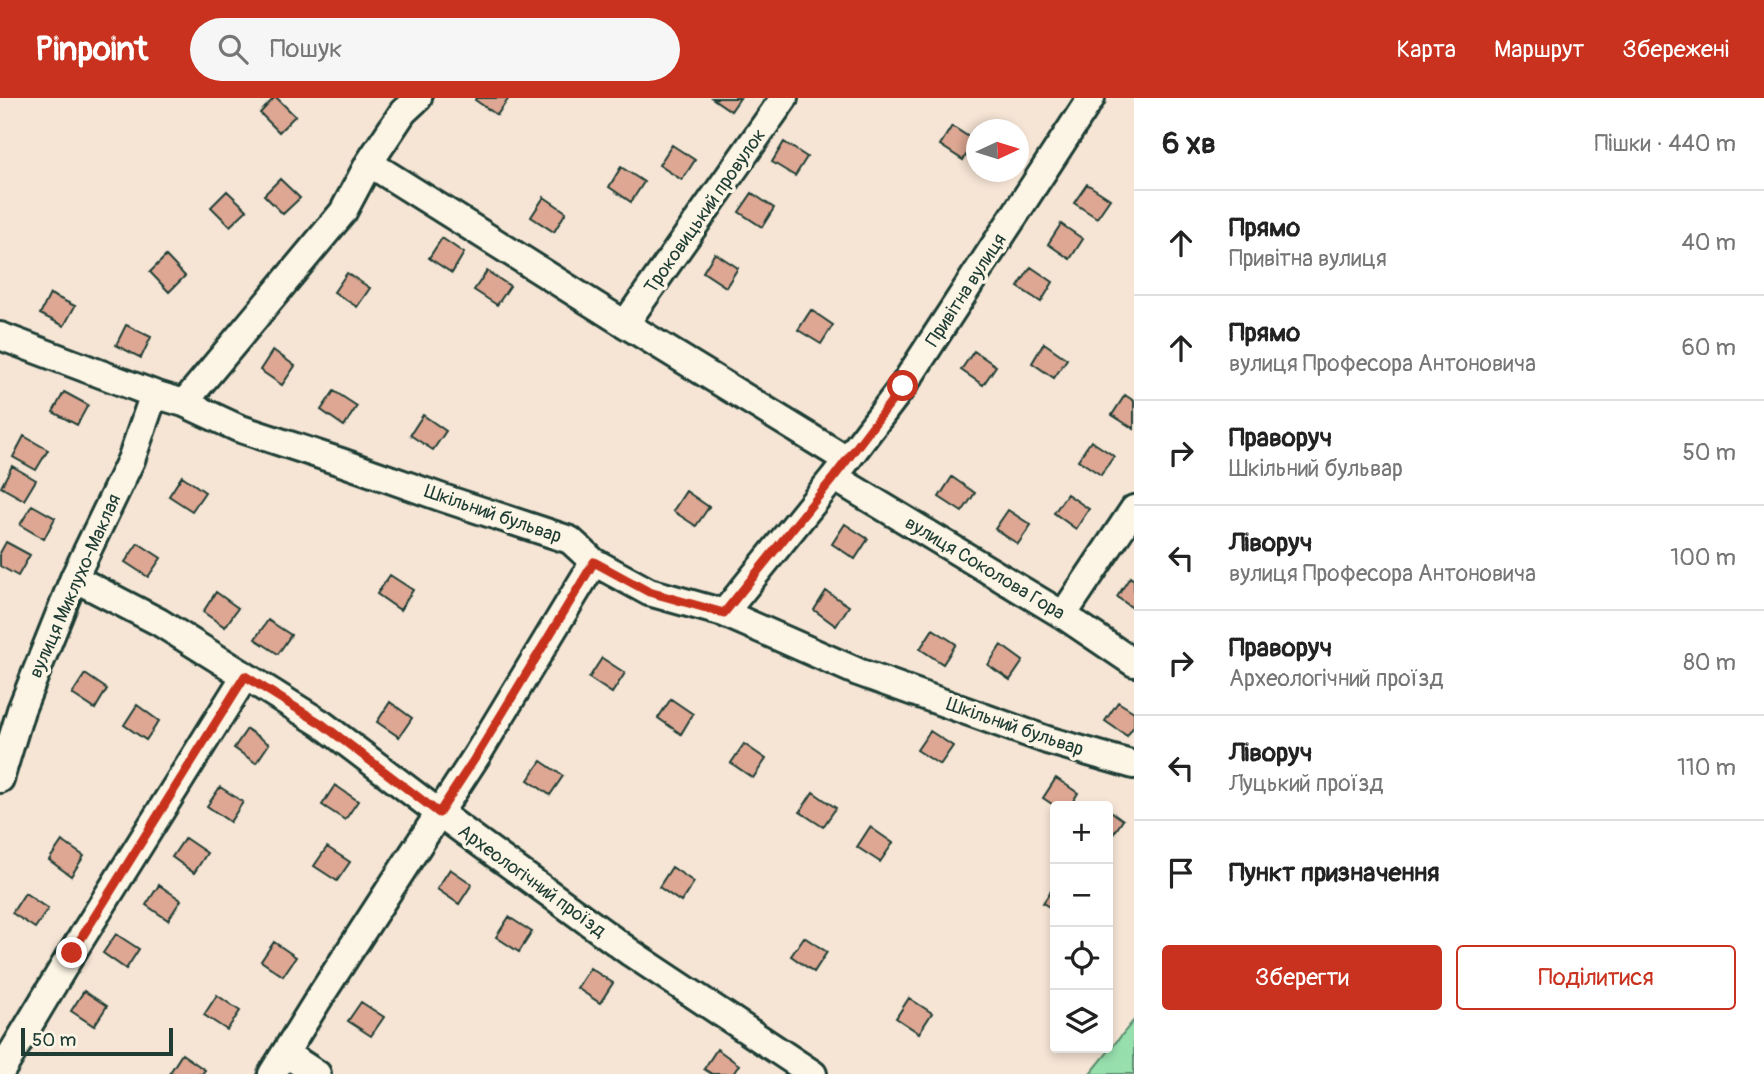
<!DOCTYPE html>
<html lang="uk">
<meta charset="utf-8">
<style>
body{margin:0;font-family:Pangolin,sans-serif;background:#f6f6f6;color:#222}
.controls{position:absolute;right:21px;bottom:21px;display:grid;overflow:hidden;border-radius:7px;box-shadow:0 4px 10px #0003}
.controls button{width:63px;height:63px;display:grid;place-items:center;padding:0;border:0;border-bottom:2px solid #e0e0e0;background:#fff;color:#222;font:35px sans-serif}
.compass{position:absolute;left:966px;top:21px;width:63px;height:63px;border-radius:50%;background:#fff;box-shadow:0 4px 10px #0003;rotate:86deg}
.scale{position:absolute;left:21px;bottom:18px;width:152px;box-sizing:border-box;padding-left:7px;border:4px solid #1f3d34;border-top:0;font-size:19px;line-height:24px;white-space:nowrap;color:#1f3d34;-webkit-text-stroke:5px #fcf5e5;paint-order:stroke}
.stop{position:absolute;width:21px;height:21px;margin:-16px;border:5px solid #c8321e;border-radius:50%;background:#fff}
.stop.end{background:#c8321e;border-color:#fff;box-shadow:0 2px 7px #0008}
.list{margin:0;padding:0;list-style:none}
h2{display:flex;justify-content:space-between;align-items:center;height:91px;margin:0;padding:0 28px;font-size:30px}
h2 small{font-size:23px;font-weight:400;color:#767676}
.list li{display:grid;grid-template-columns:46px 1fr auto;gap:21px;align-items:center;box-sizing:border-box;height:105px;padding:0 28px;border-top:2px solid #e0e0e0}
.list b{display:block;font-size:26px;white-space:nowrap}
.list p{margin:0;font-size:23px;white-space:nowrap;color:#767676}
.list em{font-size:23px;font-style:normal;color:#767676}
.actions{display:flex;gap:14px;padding:21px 28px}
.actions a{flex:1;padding:16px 0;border:2px solid #c8321e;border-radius:7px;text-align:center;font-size:24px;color:#c8321e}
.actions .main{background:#c8321e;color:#fff}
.icon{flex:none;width:38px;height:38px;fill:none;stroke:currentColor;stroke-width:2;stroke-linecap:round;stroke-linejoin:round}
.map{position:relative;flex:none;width:1134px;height:976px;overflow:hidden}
header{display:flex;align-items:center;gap:42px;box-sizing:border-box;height:98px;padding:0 35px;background:#c8321e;color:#fff}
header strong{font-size:33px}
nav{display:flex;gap:38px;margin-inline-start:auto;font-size:24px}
.search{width:490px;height:63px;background:#f6f6f6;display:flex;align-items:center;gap:18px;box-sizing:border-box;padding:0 24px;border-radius:38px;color:#767676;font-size:26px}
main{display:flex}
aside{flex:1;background:#fff}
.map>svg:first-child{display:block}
.green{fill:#97dfad;stroke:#5b8e70;stroke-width:2}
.building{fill:#dda793;stroke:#1f3d34;stroke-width:2}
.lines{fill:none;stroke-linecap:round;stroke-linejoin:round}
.minor-casing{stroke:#1f3d34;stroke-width:32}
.minor{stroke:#fcf5e5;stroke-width:26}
.route{stroke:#c8321e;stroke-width:9}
.labels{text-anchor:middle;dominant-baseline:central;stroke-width:7;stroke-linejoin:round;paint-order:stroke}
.street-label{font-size:19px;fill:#1f3d34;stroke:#fcf5e5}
</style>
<header>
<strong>Pinpoint</strong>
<div class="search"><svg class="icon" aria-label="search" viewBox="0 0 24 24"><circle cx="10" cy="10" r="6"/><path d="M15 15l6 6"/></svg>Пошук</div>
<nav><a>Карта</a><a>Маршрут</a><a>Збережені</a></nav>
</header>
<main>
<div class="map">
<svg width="1134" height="976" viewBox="0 0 1134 976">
<rect width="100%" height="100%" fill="#f6e5d5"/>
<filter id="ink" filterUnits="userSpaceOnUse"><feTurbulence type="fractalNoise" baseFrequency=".0143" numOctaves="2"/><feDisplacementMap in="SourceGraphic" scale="14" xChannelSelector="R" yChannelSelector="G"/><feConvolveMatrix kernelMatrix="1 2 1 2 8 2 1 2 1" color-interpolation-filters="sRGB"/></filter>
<g filter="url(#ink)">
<path class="green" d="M 1134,922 L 1134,976 L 1090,976 L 1095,970 Z"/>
<path class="building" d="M 274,0 L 277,0 L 295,18 L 279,34 L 260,15 Z
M 476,0 L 509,0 L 497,17 L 475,2 Z
M 712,0 L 740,0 L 731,13 Z
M 952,28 L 975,43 L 963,62 L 940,47 Z
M 784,44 L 807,59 L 795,78 L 772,64 Z
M 672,47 L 695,62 L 682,82 L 659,67 Z
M 621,69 L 644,84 L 631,104 L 609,89 Z
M 280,81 L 300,100 L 283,116 L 264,97 Z
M 1087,86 L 1110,101 L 1097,120 L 1074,105 Z
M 227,93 L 247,112 L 230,128 L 211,109 Z
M 752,95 L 774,110 L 762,129 L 739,114 Z
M 544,99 L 566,114 L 554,134 L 531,119 Z
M 1061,126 L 1083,141 L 1070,161 L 1048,146 Z
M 442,140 L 464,155 L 452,175 L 429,160 Z
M 715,155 L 738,170 L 726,189 L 703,174 Z
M 166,158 L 185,178 L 169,194 L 150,174 Z
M 1031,169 L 1053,184 L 1041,204 L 1018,189 Z
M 487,173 L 510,188 L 497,207 L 474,192 Z
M 347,175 L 370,190 L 357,209 L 334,194 Z
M 50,196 L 75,208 L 64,228 L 40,216 Z
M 811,212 L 833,227 L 821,246 L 798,232 Z
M 126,227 L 151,239 L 141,260 L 116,247 Z
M 1044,245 L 1067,261 L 1054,280 L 1032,265 Z
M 273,252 L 295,268 L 282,287 L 260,272 Z
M 974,253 L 996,268 L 983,287 L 961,272 Z
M 334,293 L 357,308 L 344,328 L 321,312 Z
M 64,294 L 88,307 L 77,327 L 53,314 Z
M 1125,297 L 1134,303 L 1134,331 L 1112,317 Z
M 423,317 L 446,333 L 433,352 L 410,337 Z
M 24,338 L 48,352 L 36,372 L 13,359 Z
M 1091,343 L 1114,358 L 1101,377 L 1078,362 Z
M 12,368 L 36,382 L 24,402 L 1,389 Z
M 182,378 L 205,394 L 192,413 L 169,398 Z
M 952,379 L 975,395 L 962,414 L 939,399 Z
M 686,393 L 709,409 L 696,428 L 673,413 Z
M 1067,396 L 1089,411 L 1076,431 L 1054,415 Z
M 32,407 L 55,420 L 44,441 L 20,427 Z
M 1008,412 L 1031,427 L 1018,446 L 995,431 Z
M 845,426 L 868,441 L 855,461 L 832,446 Z
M 6,444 L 30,457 L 18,478 L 0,468 L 0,455 Z
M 138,445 L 161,460 L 148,479 L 125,464 Z
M 390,477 L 413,492 L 400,512 L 377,496 Z
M 1130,479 L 1134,482 L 1134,511 L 1117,499 Z
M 826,493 L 849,508 L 836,528 L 814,512 Z
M 216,494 L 238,510 L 225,529 L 203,514 Z
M 268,522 L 291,537 L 278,556 L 255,541 Z
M 933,531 L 956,546 L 943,566 L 920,551 Z
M 1001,547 L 1023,563 L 1010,582 L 988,567 Z
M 602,560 L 625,575 L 612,595 L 589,580 Z
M 85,576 L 107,591 L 95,611 L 72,596 Z
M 671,601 L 693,616 L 681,636 L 658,620 Z
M 390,604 L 412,620 L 399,639 L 377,624 Z
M 1118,604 L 1134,614 L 1134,628 L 1127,638 L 1105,623 Z
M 137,607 L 159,623 L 146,642 L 124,627 Z
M 247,631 L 269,646 L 256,665 L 234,650 Z
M 930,633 L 953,648 L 940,667 L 917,652 Z
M 744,646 L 766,661 L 753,680 L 731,665 Z
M 541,663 L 563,678 L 550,697 L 528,682 Z
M 1056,680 L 1078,695 L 1070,708 L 1055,708 L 1043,700 Z
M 335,687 L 358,703 L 345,722 L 322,707 Z
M 220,689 L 243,704 L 230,724 L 207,708 Z
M 813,694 L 836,710 L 823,729 L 800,714 Z
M 1108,711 L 1123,722 L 1110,741 L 1108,740 Z
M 870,729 L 893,745 L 880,764 L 857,749 Z
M 185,740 L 207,755 L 194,775 L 172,759 Z
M 62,743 L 84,758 L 71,778 L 49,762 Z
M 327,749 L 350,764 L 337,783 L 314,768 Z
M 672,769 L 694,784 L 681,804 L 659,789 Z
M 450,771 L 472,786 L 459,806 L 437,791 Z
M 159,787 L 181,802 L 168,822 L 146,807 Z
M 1055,787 L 1055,813 L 1043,805 Z
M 25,795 L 48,811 L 35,830 L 12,815 Z
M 509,819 L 532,834 L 519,854 L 496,839 Z
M 116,836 L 139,851 L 126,871 L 103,855 Z
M 804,839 L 827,854 L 814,874 L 791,858 Z
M 274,844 L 296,859 L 283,878 L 261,863 Z
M 590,870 L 613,885 L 600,905 L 577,890 Z
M 84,893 L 107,908 L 94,928 L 71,913 Z
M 217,897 L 240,913 L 227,932 L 204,917 Z
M 909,900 L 932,915 L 919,935 L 896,920 Z
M 361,904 L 384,919 L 371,938 L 348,923 Z
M 717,951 L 739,967 L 733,976 L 712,976 L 704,971 Z
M 182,956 L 205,972 L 202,976 L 169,976 Z"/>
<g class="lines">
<g class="minor-casing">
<path id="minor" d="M 369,65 L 625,226 L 847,362
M 625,226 L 784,0
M 0,238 L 154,296 L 184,305 L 238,330 L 341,364 L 443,400 L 570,442 L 594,464 L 649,494 L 724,515 L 858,574 L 1047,642 L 1134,667
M 184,305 L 343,114 L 369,65 L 403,14 L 418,0
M 834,379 L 1063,517 L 1134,565
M 74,480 L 159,524 L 322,626 L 439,715 L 631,855 L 813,976
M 724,515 L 834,379 L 903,288 L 1091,0
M 1063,517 L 1134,411
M 0,681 L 21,612 L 74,480 L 131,362 L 154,296
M 285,955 L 317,976
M 0,975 L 72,855 L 245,578
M 272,976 L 321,897 L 477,657 L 594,464"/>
</g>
<use href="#minor" class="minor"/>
</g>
</g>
<g class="lines" filter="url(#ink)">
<path class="route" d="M 72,855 L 245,578 L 322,626 L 439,715 L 477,657 L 594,464 L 649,494 L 724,515 L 834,379 L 903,288"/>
</g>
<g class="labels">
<g class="street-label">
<text transform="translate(705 113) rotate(-55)">Троковицький провулок</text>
<text transform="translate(966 192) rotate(-57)">Привітна вулиця</text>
<text transform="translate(493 416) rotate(19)">Шкільний бульвар</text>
<text transform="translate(985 470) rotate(31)">вулиця Соколова Гора</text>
<text transform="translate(75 488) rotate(-66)">вулиця Миклухо-Маклая</text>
<text transform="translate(1015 629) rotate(19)">Шкільний бульвар</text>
<text transform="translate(532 783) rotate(36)">Археологічний проїзд</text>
</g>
</g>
</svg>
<div class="controls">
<button>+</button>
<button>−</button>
<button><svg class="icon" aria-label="locate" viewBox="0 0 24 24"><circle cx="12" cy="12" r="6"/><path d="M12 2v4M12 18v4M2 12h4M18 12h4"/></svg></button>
<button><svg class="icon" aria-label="layers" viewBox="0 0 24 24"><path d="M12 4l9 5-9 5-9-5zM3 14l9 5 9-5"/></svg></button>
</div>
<svg class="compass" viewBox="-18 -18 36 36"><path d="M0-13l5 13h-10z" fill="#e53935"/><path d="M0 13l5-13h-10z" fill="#767676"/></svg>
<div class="scale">50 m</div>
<div class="stop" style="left:903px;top:288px"></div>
<div class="stop end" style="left:72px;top:855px"></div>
</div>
<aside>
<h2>6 хв<small>Пішки · 440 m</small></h2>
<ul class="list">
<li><svg class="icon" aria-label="ahead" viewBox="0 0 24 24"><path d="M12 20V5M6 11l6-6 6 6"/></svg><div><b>Прямо</b><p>Привітна вулиця</p></div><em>40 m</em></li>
<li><svg class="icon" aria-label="ahead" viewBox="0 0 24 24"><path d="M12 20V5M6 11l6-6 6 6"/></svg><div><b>Прямо</b><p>вулиця Професора Антоновича</p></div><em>60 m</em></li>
<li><svg class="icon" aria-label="right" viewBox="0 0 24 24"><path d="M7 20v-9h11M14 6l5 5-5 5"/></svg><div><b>Праворуч</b><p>Шкільний бульвар</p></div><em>50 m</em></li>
<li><svg class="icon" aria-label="left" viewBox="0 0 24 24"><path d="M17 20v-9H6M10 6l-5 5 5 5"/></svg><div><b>Ліворуч</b><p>вулиця Професора Антоновича</p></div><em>100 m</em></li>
<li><svg class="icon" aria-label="right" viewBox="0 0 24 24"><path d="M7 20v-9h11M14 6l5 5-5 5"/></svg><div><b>Праворуч</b><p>Археологічний проїзд</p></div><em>80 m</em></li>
<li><svg class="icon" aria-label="left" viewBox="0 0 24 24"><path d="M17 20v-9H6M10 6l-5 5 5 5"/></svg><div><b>Ліворуч</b><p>Луцький проїзд</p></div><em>110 m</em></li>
<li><svg class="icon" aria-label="arrive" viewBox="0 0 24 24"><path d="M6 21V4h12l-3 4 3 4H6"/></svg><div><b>Пункт призначення</b></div></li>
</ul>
<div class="actions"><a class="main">Зберегти</a><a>Поділитися</a></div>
</aside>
</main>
